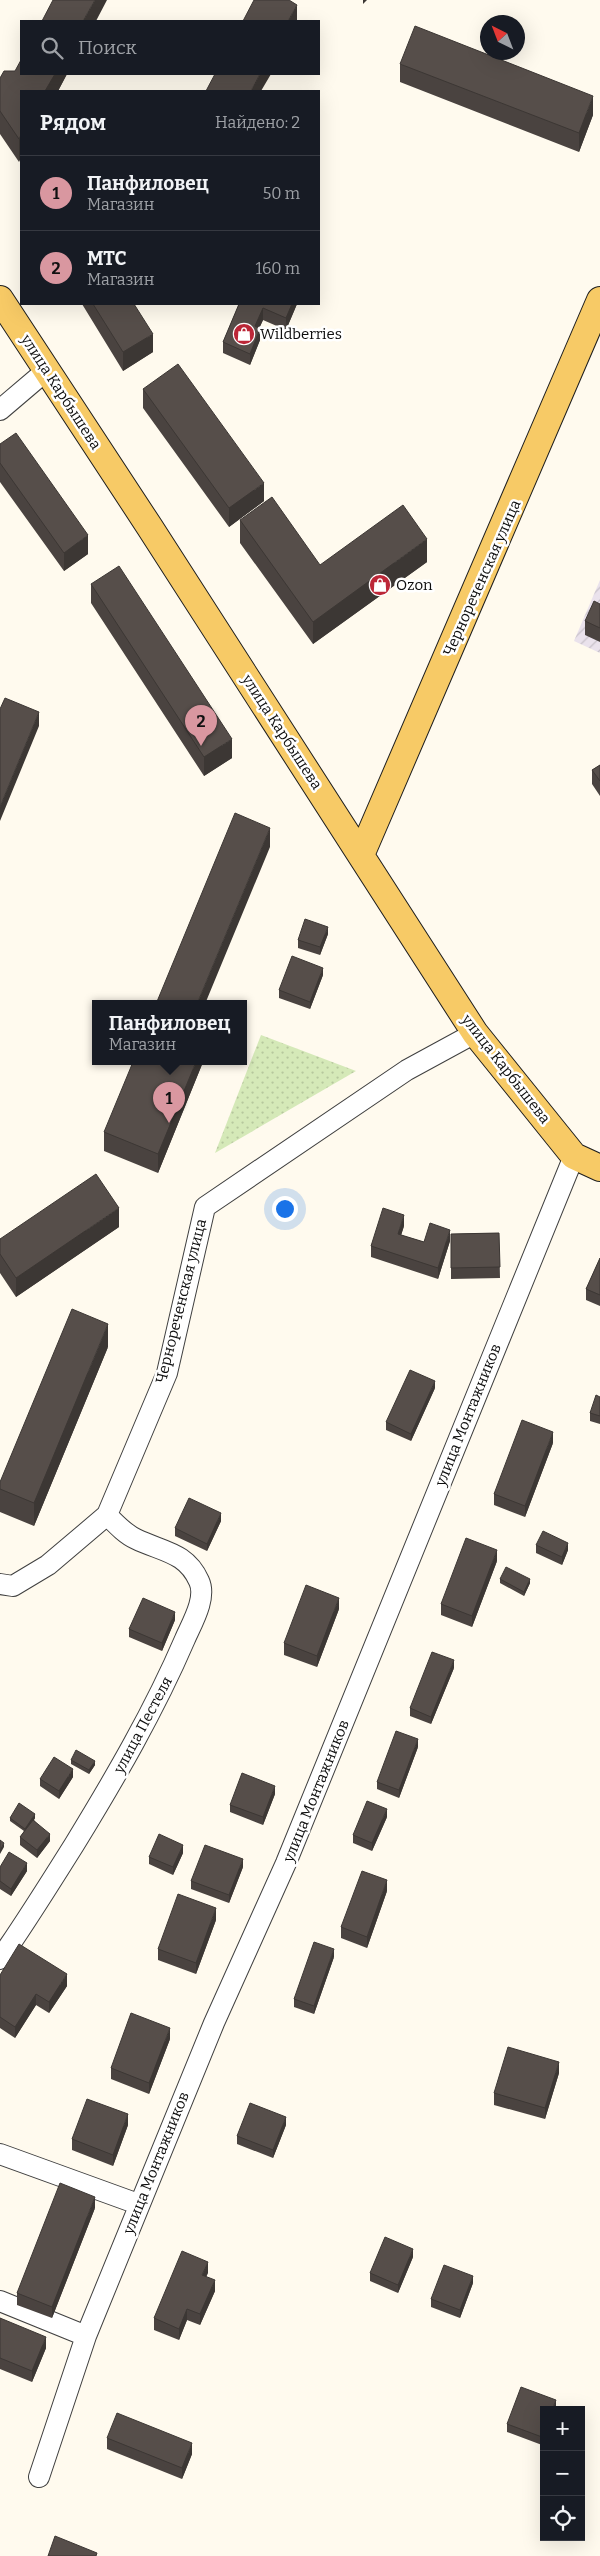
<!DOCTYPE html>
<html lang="ru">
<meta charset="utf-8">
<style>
body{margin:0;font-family:Bitter,serif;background:#20242c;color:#f1f3f6}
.controls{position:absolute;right:15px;bottom:15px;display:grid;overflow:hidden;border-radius:0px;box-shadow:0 5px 20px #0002}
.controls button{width:45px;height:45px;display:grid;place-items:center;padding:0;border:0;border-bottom:1px solid #363941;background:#171b24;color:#f1f3f6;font:25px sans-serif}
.compass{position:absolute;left:480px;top:15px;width:45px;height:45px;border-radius:50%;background:#171b24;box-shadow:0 5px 20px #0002;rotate:318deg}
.you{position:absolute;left:284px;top:1208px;width:18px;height:18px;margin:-12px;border:4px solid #fff;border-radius:50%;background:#1a73e8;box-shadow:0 0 0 8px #1a73e833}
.badge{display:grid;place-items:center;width:32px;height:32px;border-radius:50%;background:#d997a0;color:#111;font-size:16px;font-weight:700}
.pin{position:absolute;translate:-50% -41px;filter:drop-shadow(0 1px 2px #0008)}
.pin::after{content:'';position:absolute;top:26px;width:18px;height:15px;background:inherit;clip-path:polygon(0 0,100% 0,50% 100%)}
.popup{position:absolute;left:92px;top:1000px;width:155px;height:65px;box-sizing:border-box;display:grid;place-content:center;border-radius:0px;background:#171b24;filter:drop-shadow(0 1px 4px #0005);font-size:16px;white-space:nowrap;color:#9ea1a6}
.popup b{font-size:19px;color:#f1f3f6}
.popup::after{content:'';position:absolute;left:50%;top:100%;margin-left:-10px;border:10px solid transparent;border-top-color:#171b24}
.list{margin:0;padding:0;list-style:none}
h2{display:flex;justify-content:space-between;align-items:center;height:65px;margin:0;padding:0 20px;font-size:21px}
h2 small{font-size:16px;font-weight:400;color:#9ea1a6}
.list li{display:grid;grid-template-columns:32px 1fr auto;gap:15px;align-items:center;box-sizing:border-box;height:75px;padding:0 20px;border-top:1px solid #363941}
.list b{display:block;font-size:19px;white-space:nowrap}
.list p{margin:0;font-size:16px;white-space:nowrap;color:#9ea1a6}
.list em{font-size:16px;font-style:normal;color:#9ea1a6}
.icon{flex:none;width:28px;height:28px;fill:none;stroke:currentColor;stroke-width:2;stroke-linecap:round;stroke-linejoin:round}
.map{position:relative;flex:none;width:600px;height:2556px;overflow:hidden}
.search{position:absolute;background:#171b24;box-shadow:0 5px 20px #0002;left:20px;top:20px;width:300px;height:55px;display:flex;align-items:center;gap:12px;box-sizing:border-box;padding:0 18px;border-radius:0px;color:#9ea1a6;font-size:19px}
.panel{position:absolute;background:#171b24;box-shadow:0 5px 20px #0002;left:20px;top:90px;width:300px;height:215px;border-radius:0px}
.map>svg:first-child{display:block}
.industrial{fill:url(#industrial-furrows)}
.park{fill:url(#park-dots)}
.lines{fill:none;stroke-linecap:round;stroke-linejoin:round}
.minor-casing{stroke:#404040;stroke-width:22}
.major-casing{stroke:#1e1e1e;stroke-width:28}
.minor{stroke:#fff;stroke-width:20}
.major{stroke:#f7ca66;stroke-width:26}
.wall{fill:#4a4340}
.shaded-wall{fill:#3c3734}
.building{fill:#564e4a;stroke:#3c3734}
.labels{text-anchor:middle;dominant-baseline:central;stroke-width:5;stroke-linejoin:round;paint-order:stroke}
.poi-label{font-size:15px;fill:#0d0d0d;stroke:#fff;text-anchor:start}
.street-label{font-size:15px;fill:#0d0d0d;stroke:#fff}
</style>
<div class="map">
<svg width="600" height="2556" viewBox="0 0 600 2556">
<defs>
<pattern id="industrial-furrows" width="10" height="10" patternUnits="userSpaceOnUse" patternTransform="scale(1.25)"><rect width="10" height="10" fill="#eae2ec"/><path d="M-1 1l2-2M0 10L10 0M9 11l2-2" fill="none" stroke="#c8c1c9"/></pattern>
<pattern id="park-dots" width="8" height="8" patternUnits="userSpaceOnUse" patternTransform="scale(1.25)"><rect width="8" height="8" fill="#d5e9b8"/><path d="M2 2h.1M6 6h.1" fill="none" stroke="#b6c79d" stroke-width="1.8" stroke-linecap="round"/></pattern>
</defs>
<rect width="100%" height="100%" fill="#fffaee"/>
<path class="industrial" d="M 600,580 L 600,653 L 574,641 Z"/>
<path class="park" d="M 261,1035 L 356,1071 L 215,1153 Z"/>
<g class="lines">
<g class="minor-casing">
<path id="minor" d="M 0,410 L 47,370
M 0,1584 L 13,1586 L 48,1565 L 107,1515 L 167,1373 L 205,1207 L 407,1070 L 475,1033
M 0,1959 C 26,1922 50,1883 74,1845 C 115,1778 154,1711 185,1639 C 192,1623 207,1598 199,1581 C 186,1552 163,1552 136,1539 C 125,1534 116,1524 107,1515
M 0,2154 L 138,2204
M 0,2301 L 86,2336 L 214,2023 L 286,1863 L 574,1156
M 39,2477 L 86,2336"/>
</g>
<g class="major-casing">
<path id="major" d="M 0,299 L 149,526 L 475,1033 L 574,1156 L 600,1168
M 361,855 L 600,300"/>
</g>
<use href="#minor" class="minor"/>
<use href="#major" class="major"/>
</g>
<path class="wall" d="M 400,64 L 593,115 L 579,152 L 400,82 Z
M 15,71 L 67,74 L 58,91 L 21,91 L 19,162 L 0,134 L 0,78 Z
M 82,304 L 134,304 L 153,352 L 123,371 Z
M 239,304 L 297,304 L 286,330 L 263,320 L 259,328 L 260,340 L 250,365 L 223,353 L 223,342 Z
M 143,389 L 264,501 L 229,527 L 143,408 Z
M 0,444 L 88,554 L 64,571 L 0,482 Z
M 240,520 L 320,565 L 427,562 L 313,644 L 240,543 Z
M 91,584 L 232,758 L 204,776 L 91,603 Z
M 600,604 L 600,642 L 585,635 L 585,621 Z
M 600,765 L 600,796 L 592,784 L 592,770 Z
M 328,934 L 320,955 L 298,948 L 298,940 Z
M 323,975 L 310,1009 L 279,998 L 279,990 Z
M 203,1062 L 158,1173 L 104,1151 L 104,1132 Z
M 404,1226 L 401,1235 L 424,1242 L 450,1241 L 438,1279 L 371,1257 L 371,1246 Z
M 119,1227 L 16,1297 L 0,1273 L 0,1239 Z
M 499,1233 L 500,1278 L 451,1279 L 451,1234 Z
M 600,1258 L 600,1306 L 586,1300 L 586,1289 Z
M 108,1347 L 34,1526 L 0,1512 L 0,1482 Z
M 435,1388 L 411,1441 L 386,1430 L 386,1422 Z
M 600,1397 L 600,1424 L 590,1421 L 590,1413 Z
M 553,1443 L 525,1517 L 494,1505 L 494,1494 Z
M 221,1521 L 207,1551 L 175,1536 L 175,1528 Z
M 536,1545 L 568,1550 L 562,1565 L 536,1553 Z
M 497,1561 L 472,1627 L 441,1615 L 441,1604 Z
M 500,1579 L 530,1583 L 524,1596 L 500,1583 Z
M 339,1609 L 317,1667 L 284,1655 L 284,1643 Z
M 175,1620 L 162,1651 L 129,1637 L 129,1629 Z
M 454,1668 L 431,1724 L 410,1716 L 410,1708 Z
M 418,1747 L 399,1798 L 377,1789 L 377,1782 Z
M 71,1760 L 95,1765 L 89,1774 L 71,1764 Z
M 73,1777 L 59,1799 L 40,1786 L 40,1779 Z
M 275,1794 L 263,1825 L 230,1812 L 230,1805 Z
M 387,1817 L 372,1851 L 353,1843 L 353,1835 Z
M 10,1818 L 35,1818 L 34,1820 L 50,1841 L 37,1858 L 20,1845 L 20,1837 L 24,1831 L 10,1821 Z
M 183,1853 L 173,1875 L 149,1864 L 149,1857 Z
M 0,1867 L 27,1871 L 11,1896 L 0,1889 Z
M 243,1867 L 229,1903 L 191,1889 L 191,1881 Z
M 387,1891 L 367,1948 L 341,1938 L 341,1927 Z
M 216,1920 L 196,1974 L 158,1960 L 158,1949 Z
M 334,1957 L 314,2014 L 294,2007 L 294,1999 Z
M 0,1975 L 67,1986 L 49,2013 L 36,2005 L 15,2038 L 0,2028 Z
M 170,2039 L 149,2094 L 111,2079 L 111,2068 Z
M 559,2073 L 545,2119 L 494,2105 L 494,2093 Z
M 128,2125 L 113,2166 L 72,2150 L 72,2139 Z
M 286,2125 L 273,2158 L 237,2144 L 237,2136 Z
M 95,2208 L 52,2318 L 17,2305 L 17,2293 Z
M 413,2257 L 398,2293 L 370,2281 L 370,2273 Z
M 208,2273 L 206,2276 L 215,2291 L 200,2325 L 187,2320 L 179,2340 L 154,2330 L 154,2318 Z
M 473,2283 L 460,2318 L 431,2307 L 431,2299 Z
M 0,2318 L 46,2348 L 32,2382 L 0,2369 Z
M 556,2408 L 542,2445 L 507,2432 L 507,2424 Z
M 107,2438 L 192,2454 L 182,2479 L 107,2449 Z"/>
<path class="shaded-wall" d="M 95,0 L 107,0 L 96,21 L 83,21 Z
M 363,0 L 367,0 L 363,4 Z
M 297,5 L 297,21 L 288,21 Z
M 55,74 L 67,74 L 58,91 L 45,91 Z
M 260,74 L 271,74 L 261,91 L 251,91 Z
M 593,96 L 593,115 L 579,152 L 579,133 Z
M 21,135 L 21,158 L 19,162 L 19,139 Z
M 292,304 L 297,304 L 286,330 L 286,318 Z
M 263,308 L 263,320 L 255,338 L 255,326 Z
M 260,329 L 260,340 L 250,365 L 250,354 Z
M 153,334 L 153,352 L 123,371 L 123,352 Z
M 264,483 L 264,501 L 229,527 L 229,508 Z
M 88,535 L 88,554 L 64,571 L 64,553 Z
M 427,539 L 427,562 L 313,644 L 313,622 Z
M 39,712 L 39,726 L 0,821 L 0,807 Z
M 232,739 L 232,758 L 204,776 L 204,757 Z
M 270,828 L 270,847 L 205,1004 L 197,1004 Z
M 328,927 L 328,934 L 320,955 L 320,947 Z
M 323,968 L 323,975 L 310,1009 L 310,1002 Z
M 196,1062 L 203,1062 L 158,1173 L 158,1154 Z
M 119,1208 L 119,1227 L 16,1297 L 16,1278 Z
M 404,1215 L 404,1226 L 398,1245 L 398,1234 Z
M 450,1230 L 450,1241 L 438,1279 L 438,1268 Z
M 108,1324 L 108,1347 L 34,1526 L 34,1503 Z
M 435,1381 L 435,1388 L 411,1441 L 411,1434 Z
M 553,1432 L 553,1443 L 525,1517 L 525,1506 Z
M 221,1513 L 221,1521 L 207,1551 L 207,1544 Z
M 568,1543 L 568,1550 L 562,1565 L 562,1557 Z
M 497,1550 L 497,1561 L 472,1627 L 472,1616 Z
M 530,1579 L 530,1583 L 524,1596 L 524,1592 Z
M 339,1598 L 339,1609 L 317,1667 L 317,1656 Z
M 175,1612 L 175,1620 L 162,1651 L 162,1643 Z
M 454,1660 L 454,1668 L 431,1724 L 431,1717 Z
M 418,1739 L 418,1747 L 399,1798 L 399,1790 Z
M 95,1761 L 95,1765 L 89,1774 L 89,1770 Z
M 73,1769 L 73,1777 L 59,1799 L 59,1791 Z
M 275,1786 L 275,1794 L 263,1825 L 263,1817 Z
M 387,1809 L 387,1817 L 372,1851 L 372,1843 Z
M 35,1814 L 35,1818 L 25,1833 L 25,1829 Z
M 50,1834 L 50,1841 L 37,1858 L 37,1850 Z
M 4,1843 L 4,1847 L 0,1854 L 0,1850 Z
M 183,1845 L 183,1853 L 173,1875 L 173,1867 Z
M 243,1859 L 243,1867 L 229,1903 L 229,1895 Z
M 27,1863 L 27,1871 L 11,1896 L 11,1889 Z
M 387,1880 L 387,1891 L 367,1948 L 367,1937 Z
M 216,1908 L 216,1920 L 196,1974 L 196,1963 Z
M 334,1949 L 334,1957 L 314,2014 L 314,2006 Z
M 67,1974 L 67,1986 L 49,2013 L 49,2002 Z
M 36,1994 L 36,2005 L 15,2038 L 15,2027 Z
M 170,2028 L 170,2039 L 149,2094 L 149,2083 Z
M 559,2062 L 559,2073 L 545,2119 L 545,2108 Z
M 128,2114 L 128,2125 L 113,2166 L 113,2155 Z
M 286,2117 L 286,2125 L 273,2158 L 273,2150 Z
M 95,2197 L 95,2208 L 52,2318 L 52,2307 Z
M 413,2249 L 413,2257 L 398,2293 L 398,2285 Z
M 208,2262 L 208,2273 L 202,2286 L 202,2275 Z
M 473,2276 L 473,2283 L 460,2318 L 460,2310 Z
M 215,2280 L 215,2291 L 200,2325 L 200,2314 Z
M 187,2309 L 187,2320 L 179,2340 L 179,2329 Z
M 46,2337 L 46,2348 L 32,2382 L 32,2371 Z
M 556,2400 L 556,2408 L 555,2410 L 552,2410 Z
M 544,2432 L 544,2440 L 542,2445 L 542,2437 Z
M 192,2443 L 192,2454 L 182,2479 L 182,2468 Z"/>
<path class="building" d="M 53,0 L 95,0 L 83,21 L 42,21 Z
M 254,0 L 289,0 L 297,5 L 288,21 L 243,21 Z
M 415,26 L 593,96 L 579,133 L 400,64 Z
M 21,60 L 21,74 L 55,74 L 45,91 L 21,91 L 21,135 L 19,139 L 0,111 L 0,78 L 4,71 L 15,71 Z
M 215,74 L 260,74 L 251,91 L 206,91 Z
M 93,304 L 134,304 L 153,334 L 123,352 Z
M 239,304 L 292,304 L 286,318 L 263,308 L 255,326 L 260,329 L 250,354 L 223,342 Z
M 178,364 L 264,483 L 229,508 L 143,389 Z
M 16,433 L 88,535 L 64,553 L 0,463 L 0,444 Z
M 272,497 L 320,565 L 403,505 L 427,539 L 313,622 L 240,520 Z
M 119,566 L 232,739 L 204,757 L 91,584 Z
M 594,601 L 600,604 L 600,628 L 585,621 Z
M 5,698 L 39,712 L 0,807 L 0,709 Z
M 600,765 L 600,781 L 592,770 Z
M 235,813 L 270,828 L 197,1004 L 156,1004 Z
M 305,919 L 328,927 L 320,947 L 298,940 Z
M 292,956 L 323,968 L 310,1002 L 279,990 Z
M 133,1062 L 196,1062 L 158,1154 L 104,1132 Z
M 96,1174 L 119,1208 L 16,1278 L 0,1254 L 0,1239 Z
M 383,1208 L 404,1215 L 398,1234 L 424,1242 L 430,1223 L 450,1230 L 438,1268 L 371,1246 Z
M 499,1233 L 500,1267 L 451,1268 L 451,1234 Z
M 600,1258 L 600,1295 L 586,1289 Z
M 72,1309 L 108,1324 L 34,1503 L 0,1489 L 0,1482 Z
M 410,1370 L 435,1381 L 411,1434 L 386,1422 Z
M 596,1395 L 600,1397 L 600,1416 L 590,1413 Z
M 522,1420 L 553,1432 L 525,1506 L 494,1494 Z
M 189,1498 L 221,1513 L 207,1544 L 175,1528 Z
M 543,1531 L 568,1543 L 562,1557 L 536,1545 Z
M 466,1538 L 497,1550 L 472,1616 L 441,1604 Z
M 506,1567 L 530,1579 L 524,1592 L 500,1579 Z
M 306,1585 L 339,1598 L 317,1656 L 284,1643 Z
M 143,1598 L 175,1612 L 162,1643 L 129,1629 Z
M 432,1652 L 454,1660 L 431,1717 L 410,1708 Z
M 396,1731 L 418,1739 L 399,1790 L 377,1782 Z
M 76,1750 L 95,1761 L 89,1770 L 71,1760 Z
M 54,1757 L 73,1769 L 59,1791 L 40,1779 Z
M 242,1773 L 275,1786 L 263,1817 L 230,1805 Z
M 367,1801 L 387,1809 L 372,1843 L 353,1835 Z
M 19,1803 L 35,1814 L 25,1829 L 10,1818 Z
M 33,1820 L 50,1834 L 37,1850 L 20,1837 Z
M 159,1834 L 183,1845 L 173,1867 L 149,1857 Z
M 0,1840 L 4,1843 L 0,1850 Z
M 205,1845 L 243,1859 L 229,1895 L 191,1881 Z
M 9,1852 L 27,1863 L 11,1889 L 0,1881 L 0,1867 Z
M 362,1871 L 387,1880 L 367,1937 L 341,1927 Z
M 178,1894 L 216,1908 L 196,1963 L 158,1949 Z
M 314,1942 L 334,1949 L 314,2006 L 294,1999 Z
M 19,1944 L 67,1974 L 49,2002 L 36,1994 L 15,2027 L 0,2017 L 0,1975 Z
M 131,2013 L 170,2028 L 149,2083 L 111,2068 Z
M 508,2047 L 559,2062 L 545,2108 L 494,2093 Z
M 87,2099 L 128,2114 L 113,2155 L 72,2139 Z
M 250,2103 L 286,2117 L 273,2150 L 237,2136 Z
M 60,2183 L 95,2197 L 52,2307 L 17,2293 Z
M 385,2237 L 413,2249 L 398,2285 L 370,2273 Z
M 182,2251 L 208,2262 L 202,2275 L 215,2280 L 200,2314 L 187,2309 L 179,2329 L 154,2318 Z
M 444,2265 L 473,2276 L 460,2310 L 431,2299 Z
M 0,2318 L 46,2337 L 32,2371 L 0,2358 Z
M 521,2387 L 556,2400 L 552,2410 L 544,2410 L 544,2432 L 542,2437 L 507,2424 Z
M 117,2413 L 192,2443 L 182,2468 L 107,2438 Z
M 55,2536 L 97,2553 L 96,2556 L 48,2556 Z"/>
<defs>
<g id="shop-disc" transform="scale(1.125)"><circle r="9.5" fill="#bc2738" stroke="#fff"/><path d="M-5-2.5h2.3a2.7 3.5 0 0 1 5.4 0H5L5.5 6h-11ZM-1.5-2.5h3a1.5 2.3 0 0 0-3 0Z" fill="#fff"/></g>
</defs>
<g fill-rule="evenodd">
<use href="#shop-disc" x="244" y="334"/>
<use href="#shop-disc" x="380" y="585"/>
</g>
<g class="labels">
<g class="poi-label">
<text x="260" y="334">Wildberries</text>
<text x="396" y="585">Ozon</text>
</g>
<g class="street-label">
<text transform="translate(61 392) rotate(57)">улица Карбышева</text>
<text transform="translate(482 578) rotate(-66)">Чернореченская улица</text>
<text transform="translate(282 732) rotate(57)">улица Карбышева</text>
<text transform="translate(506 1069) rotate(52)">улица Карбышева</text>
<text transform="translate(181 1301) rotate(-76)">Чернореченская улица</text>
<text transform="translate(468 1415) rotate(-68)">улица Монтажников</text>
<text transform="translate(143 1725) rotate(-62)">улица Пестеля</text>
<text transform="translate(316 1791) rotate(-68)">улица Монтажников</text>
<text transform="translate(156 2163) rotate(-68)">улица Монтажников</text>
</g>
</g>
</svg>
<div class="controls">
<button>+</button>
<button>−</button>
<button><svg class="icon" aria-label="locate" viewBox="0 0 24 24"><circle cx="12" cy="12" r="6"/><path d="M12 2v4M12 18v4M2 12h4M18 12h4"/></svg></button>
</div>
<svg class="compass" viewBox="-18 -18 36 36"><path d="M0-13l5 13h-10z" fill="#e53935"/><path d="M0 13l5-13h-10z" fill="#9ea1a6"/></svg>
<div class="you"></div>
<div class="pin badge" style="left:169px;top:1123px">1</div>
<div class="popup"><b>Панфиловец</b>Магазин</div>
<div class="pin badge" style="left:201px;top:746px">2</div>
<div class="search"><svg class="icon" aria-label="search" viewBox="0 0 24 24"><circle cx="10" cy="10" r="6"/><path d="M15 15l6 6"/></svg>Поиск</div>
<section class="panel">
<h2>Рядом<small>Найдено: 2</small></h2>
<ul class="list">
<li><span class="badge">1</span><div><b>Панфиловец</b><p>Магазин</p></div><em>50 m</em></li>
<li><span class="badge">2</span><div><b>МТС</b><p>Магазин</p></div><em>160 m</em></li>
</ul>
</section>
</div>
